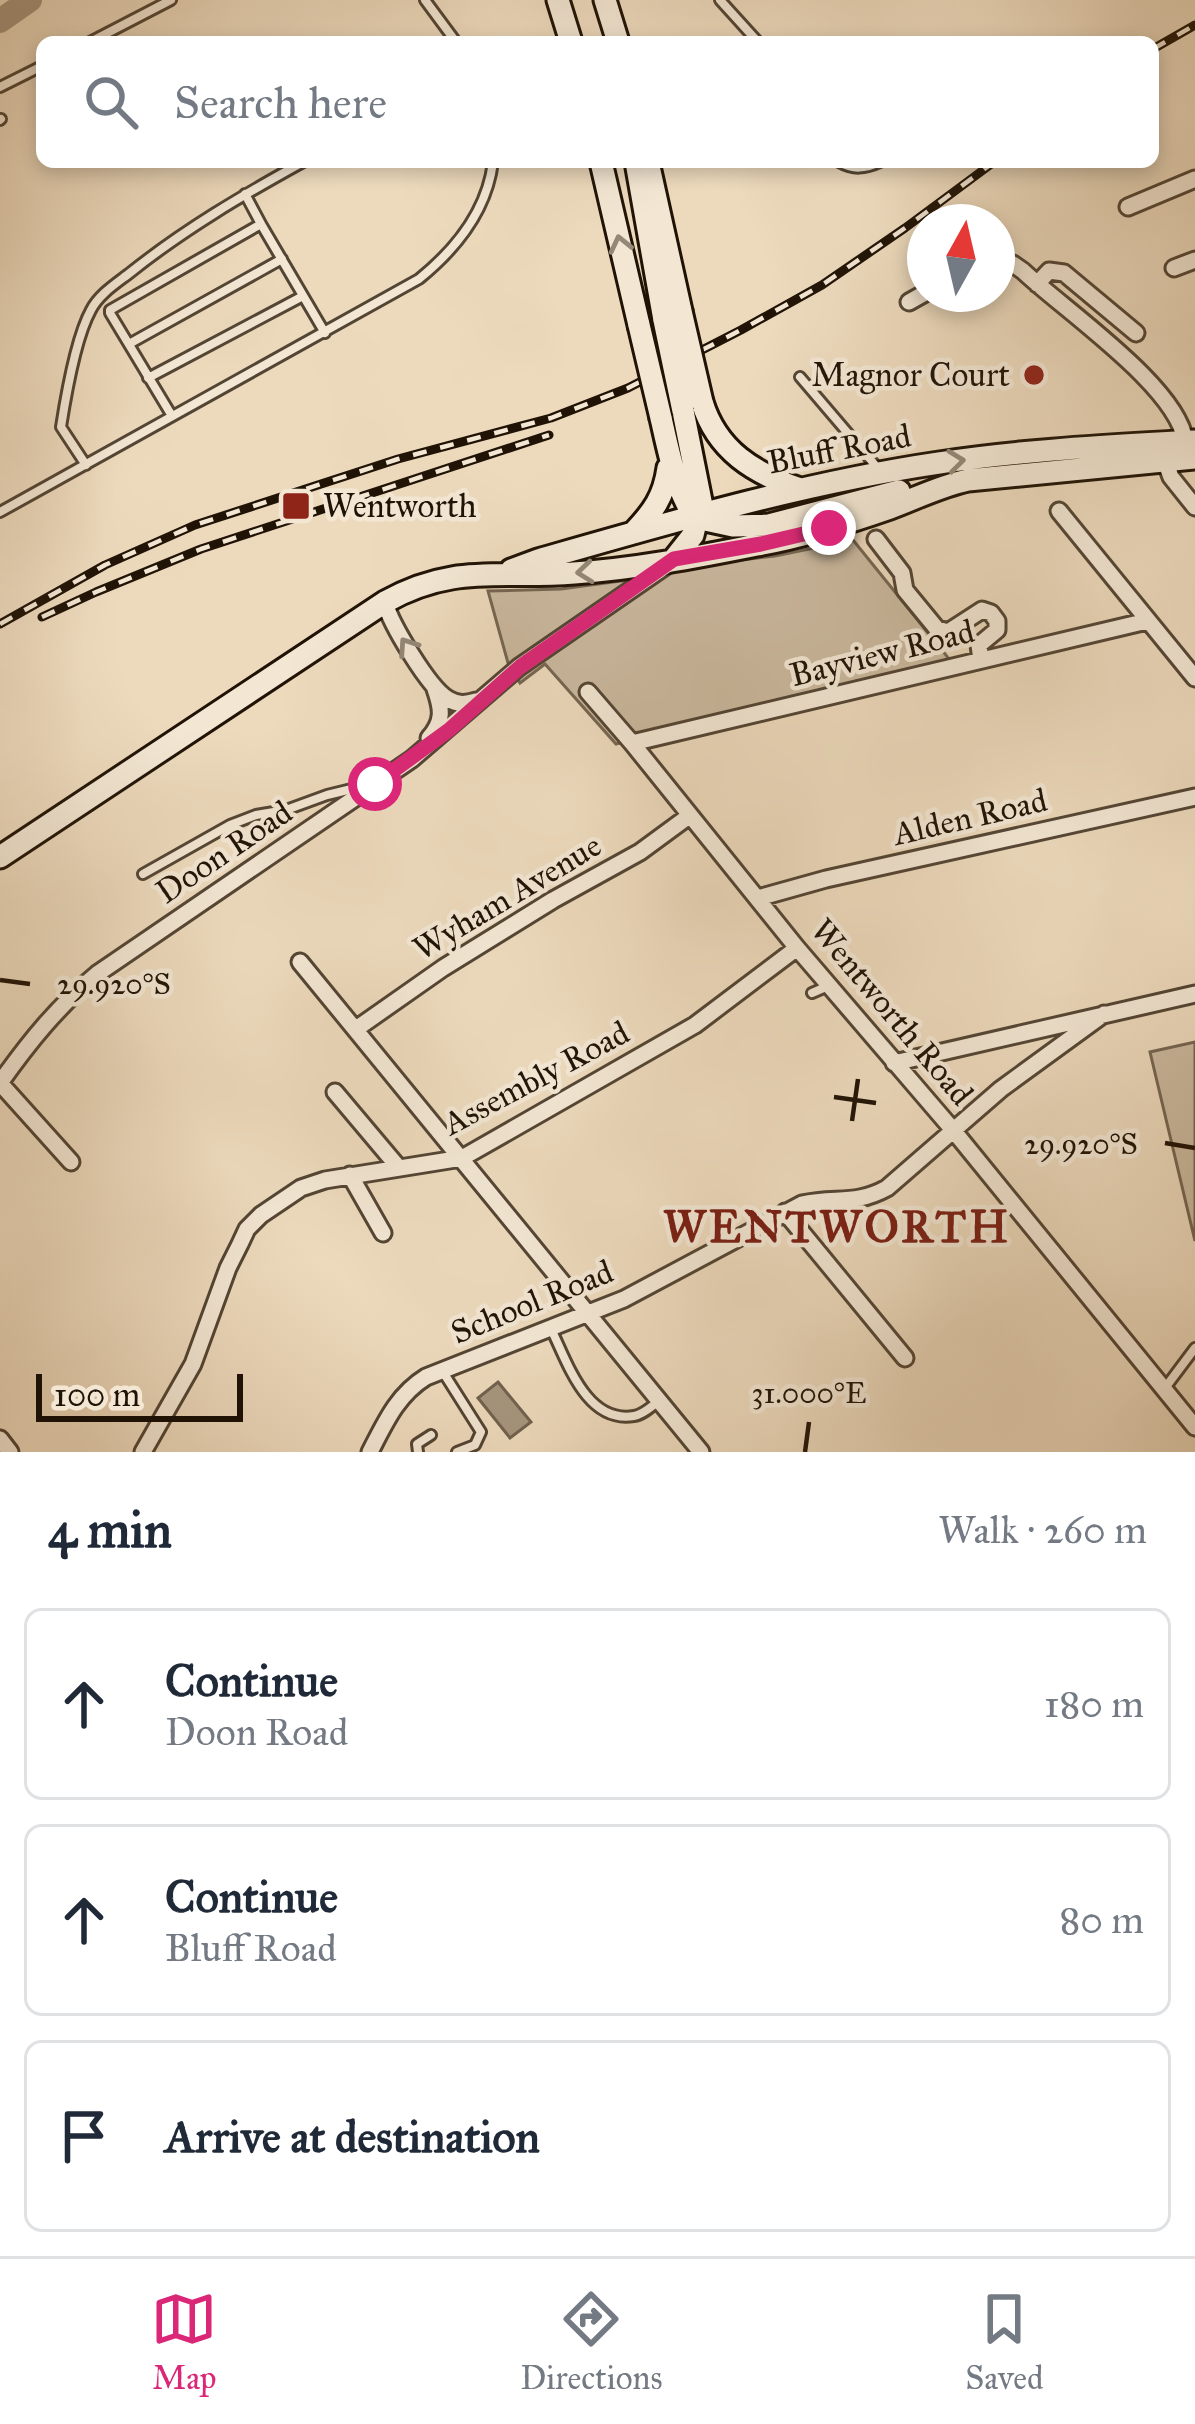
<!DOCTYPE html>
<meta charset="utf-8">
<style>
body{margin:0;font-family:"IM FELL Great Primer",serif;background:#f2f2f3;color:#1f2937}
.compass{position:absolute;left:907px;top:204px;width:108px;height:108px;border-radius:50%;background:#fff;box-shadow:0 6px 18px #0003;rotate:8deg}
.scale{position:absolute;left:36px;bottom:30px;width:207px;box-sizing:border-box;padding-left:12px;border:6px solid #201306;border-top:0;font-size:33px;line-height:42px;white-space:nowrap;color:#201306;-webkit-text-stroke:9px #f3e7d4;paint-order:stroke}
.stop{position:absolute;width:36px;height:36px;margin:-27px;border:9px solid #db2777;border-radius:50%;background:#fff}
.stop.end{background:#db2777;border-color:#fff;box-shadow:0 3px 12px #0008}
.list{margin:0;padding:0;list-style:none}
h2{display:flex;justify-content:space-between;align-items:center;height:156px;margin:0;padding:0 48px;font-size:51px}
h2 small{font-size:39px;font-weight:400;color:#747a83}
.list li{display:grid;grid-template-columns:78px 1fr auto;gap:36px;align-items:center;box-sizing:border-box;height:192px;margin:0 24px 24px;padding:0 24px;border:3px solid #e0e1e3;border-radius:18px}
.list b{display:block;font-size:45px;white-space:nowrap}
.list p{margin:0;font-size:39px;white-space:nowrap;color:#747a83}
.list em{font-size:39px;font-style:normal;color:#747a83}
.icon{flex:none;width:66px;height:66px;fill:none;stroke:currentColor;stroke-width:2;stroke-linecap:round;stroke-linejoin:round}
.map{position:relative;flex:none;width:1195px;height:1452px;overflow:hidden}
.search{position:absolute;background:#fff;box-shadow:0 6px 18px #0003;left:36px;right:36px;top:36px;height:132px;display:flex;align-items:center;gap:30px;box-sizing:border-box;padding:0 42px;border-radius:18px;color:#747a83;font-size:45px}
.sheet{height:804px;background:#fff}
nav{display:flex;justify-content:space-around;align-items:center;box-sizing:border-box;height:168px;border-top:3px solid #e0e1e3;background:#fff;font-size:33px;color:#747a83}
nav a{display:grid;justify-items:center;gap:6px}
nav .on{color:#db2777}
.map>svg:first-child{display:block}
.green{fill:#cab89e;stroke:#756652;stroke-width:3}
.water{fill:#a7967f;stroke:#71624f;stroke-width:3}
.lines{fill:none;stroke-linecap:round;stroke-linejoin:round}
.river{stroke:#a7967f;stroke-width:24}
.lane-casing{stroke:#534534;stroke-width:14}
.street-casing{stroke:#534534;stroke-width:21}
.secondary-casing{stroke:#201306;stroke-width:27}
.lane{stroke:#f3e7d4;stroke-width:8}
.street{stroke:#f3e7d4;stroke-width:15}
.secondary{stroke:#f3e7d4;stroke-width:21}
.rail-casing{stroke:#201306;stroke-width:9}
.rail{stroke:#f3e7d4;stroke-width:4.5;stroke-dasharray:14;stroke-linecap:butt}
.secondary-bridge-casing{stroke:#201306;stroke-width:27;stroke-linecap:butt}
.secondary-bridge{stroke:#f3e7d4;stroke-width:21}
.oneway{stroke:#948877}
.route{stroke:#db2777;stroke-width:15}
.ticks{fill:none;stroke:#201306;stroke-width:4.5}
.poi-dot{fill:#8f2418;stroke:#f3e7d4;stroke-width:4.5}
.labels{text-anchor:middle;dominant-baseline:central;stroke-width:9;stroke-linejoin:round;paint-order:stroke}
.poi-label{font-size:33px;fill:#201306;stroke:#f3e7d4;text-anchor:end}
.street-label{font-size:33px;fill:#201306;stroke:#f3e7d4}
.district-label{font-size:45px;font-weight:bold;letter-spacing:3px;fill:#7a1f14;stroke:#f3e7d4}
.ticks-label{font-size:30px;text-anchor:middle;fill:#201306;stroke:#f3e7d4;stroke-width:9;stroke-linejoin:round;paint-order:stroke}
</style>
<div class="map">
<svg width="1195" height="1452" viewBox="0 0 1195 1452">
<rect width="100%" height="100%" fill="#eddabd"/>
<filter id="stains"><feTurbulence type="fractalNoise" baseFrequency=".00167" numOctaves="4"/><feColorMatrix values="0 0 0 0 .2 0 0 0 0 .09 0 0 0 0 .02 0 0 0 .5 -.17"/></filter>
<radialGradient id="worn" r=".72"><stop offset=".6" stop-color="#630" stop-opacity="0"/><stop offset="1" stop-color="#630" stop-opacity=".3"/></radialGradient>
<path class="green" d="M 853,540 L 950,660 L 616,744 L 545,664 L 520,683 L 508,663 L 488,591 L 561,589 L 628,580 L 684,567 L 775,556 Z
M 1195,1042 L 1195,1241 L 1150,1052 Z"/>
<path class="water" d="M 498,1382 L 531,1422 L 510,1438 L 478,1398 Z"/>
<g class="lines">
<path class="river" d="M 0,21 L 30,0"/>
<g class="lane-casing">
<path id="lane" d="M 425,0 L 456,42
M 720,0 L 758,42
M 90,42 L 171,0
M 0,87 L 42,66
M 0,120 L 1,119
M 839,162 C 853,170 865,169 880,162
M 245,194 L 261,224
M 129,344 L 282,259
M 800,377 L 881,472
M 148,378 L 303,296
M 172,416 L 110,313 L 110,310 L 261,224 L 325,333
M 86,465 L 61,427 C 66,395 76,337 91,310 C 99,294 117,283 131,272 C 185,229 243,195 303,162
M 0,512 L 419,279 C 456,249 487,211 493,162
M 143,874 L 230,825 L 256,815 L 286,810 L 327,795 L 368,785
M 812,993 L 828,986
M 551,1329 C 567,1361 586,1424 634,1416 C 643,1415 652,1406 659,1401
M 443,1372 L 481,1432 L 475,1445 L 457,1452
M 1165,1388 L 1195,1348
M 418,1452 L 417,1444 L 431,1435"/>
</g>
<g class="street-casing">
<path id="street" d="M 1128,207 L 1195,179
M 997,258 L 1013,264 L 1023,271 C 1064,310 1178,387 1185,441
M 1174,268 L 1195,260
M 1037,284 L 1049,271 L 1064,273 L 1136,333
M 909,302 L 925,293
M 1165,461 L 1171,477 L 1195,507
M 1059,511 L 1195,678
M 876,539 L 902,573 L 905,590 L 937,629 L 948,632 L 982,610 L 991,613 L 997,621 L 997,630 L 979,645 L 981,660
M 385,602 C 390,623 429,688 448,699 C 458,705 466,704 476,701
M 588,692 L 632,743 L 797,948 L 953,1130 L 1195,1427
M 429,738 C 444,721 442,709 435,689
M 632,743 L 1147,621
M 758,898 L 826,879 L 1195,797
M 300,962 L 701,1452
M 356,1029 L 443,968 L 553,900 L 640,852 L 689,816
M 894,1063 L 1195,994
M 0,1083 C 29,1042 58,1006 97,974 L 412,759 L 519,667 L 667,565
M 0,1083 L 71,1162
M 335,1092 L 399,1168
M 350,1175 L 383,1233
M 785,1212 L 905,1358
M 0,1439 L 10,1452
M 143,1452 L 193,1364 L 228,1268 L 240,1244 L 247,1229 L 261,1215 L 301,1188 L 325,1180 L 462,1158 L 695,1025 L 797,948
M 370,1452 C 385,1423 397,1395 426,1377 L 624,1299 L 802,1204 C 836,1196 854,1206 887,1188 L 1001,1089 L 1104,1014"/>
</g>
<g class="secondary-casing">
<path id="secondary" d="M 558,0 L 571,42
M 605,0 L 618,42
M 601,162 L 639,325
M 636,162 L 664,320
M 648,162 L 681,311
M 702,402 C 717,451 754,473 800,489
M 661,418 C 669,453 675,487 695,518
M 696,518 L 733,526 L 769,525 L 899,491
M 633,533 C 653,512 664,497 668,468
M 674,559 L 693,535 L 701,501 L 683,411
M 511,570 L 538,560 C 671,522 803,483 939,463 C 1023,450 1110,446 1195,441
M 0,857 L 385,602 C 454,563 501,579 574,573 C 635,569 697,557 757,545 C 802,537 847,523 890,508 C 917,498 940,486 968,480 L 1195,458"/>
</g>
<use href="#lane" class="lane"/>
<use href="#street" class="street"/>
<use href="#secondary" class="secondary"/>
<g class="rail-casing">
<path id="rail" d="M 1153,49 L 1195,25
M 42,617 L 96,592 L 201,549 L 549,435
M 0,624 L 105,565 L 195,525 L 398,459 L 551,418 L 628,388 L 741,330 L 822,285 L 905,228 L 994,162"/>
</g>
<use href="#rail" class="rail"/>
<g class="secondary-bridge-casing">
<path id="secondary-bridge" d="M 681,311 L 702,402
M 664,320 L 683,411
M 639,325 L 661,418"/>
</g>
<use href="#secondary-bridge" class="secondary-bridge"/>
</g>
<defs><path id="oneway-chevron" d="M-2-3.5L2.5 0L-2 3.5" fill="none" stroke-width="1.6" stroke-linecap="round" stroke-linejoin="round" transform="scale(3)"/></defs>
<g class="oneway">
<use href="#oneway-chevron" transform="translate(620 244) rotate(-103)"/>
<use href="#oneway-chevron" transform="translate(956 461) rotate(-7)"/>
<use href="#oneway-chevron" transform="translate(585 572) rotate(174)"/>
<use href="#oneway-chevron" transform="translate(407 646) rotate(-124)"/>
</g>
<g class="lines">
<path class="route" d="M 375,784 L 449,730 L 520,667 L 674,559 L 761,544 L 829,528"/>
</g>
<path class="ticks" d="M 0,980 L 30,984M 834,1097 L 876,1103M 852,1121 L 858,1079M 1165,1143 L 1195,1148M 805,1452 L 809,1422"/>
<g class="poi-dot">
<circle cx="1034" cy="375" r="12"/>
<rect x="281" y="491" width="30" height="30" rx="6"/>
</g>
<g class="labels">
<g class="poi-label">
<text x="1010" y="375">Magnor Court</text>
<text x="323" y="506" text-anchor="start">Wentworth</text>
</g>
<g class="street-label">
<text transform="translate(839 449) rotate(-11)">Bluff Road</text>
<text transform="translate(882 653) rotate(-14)">Bayview Road</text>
<text transform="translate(970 817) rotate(-13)">Alden Road</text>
<text transform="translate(224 852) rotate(-34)">Doon Road</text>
<text transform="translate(507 897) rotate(-31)">Wyham Avenue</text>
<text transform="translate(892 1012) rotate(50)">Wentworth Road</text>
<text transform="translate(536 1078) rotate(-28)">Assembly Road</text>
<text transform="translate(532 1302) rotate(-22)">School Road</text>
</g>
<g class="district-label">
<text x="837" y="1226">WENTWORTH</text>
</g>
</g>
<g class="ticks-label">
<text x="114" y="994">29.920°S</text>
<text x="1081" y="1154">29.920°S</text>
<text x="809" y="1403">31.000°E</text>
</g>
<rect width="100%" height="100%" filter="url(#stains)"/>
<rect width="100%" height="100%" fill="url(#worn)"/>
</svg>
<svg class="compass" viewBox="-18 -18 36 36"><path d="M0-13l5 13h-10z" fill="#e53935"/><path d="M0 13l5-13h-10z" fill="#747a83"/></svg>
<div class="scale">100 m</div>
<div class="stop" style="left:375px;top:784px"></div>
<div class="stop end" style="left:829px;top:528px"></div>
<div class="search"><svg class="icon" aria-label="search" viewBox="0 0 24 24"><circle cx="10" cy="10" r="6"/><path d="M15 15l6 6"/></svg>Search here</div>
</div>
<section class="sheet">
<h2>4 min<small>Walk · 260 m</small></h2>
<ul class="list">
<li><svg class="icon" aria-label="ahead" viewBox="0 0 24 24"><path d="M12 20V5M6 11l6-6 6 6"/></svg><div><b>Continue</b><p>Doon Road</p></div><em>180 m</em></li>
<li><svg class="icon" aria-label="ahead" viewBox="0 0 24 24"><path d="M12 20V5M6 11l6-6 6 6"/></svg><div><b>Continue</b><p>Bluff Road</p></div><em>80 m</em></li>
<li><svg class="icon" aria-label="arrive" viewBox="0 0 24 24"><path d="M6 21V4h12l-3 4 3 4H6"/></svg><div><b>Arrive at destination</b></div></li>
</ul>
</section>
<nav>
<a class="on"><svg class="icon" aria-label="map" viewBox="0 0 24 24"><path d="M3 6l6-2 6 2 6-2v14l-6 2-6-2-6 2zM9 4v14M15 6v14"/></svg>Map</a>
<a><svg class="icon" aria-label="directions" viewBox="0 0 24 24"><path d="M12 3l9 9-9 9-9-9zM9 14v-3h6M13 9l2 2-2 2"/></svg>Directions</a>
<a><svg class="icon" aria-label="saved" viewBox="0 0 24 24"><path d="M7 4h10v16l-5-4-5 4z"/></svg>Saved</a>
</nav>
